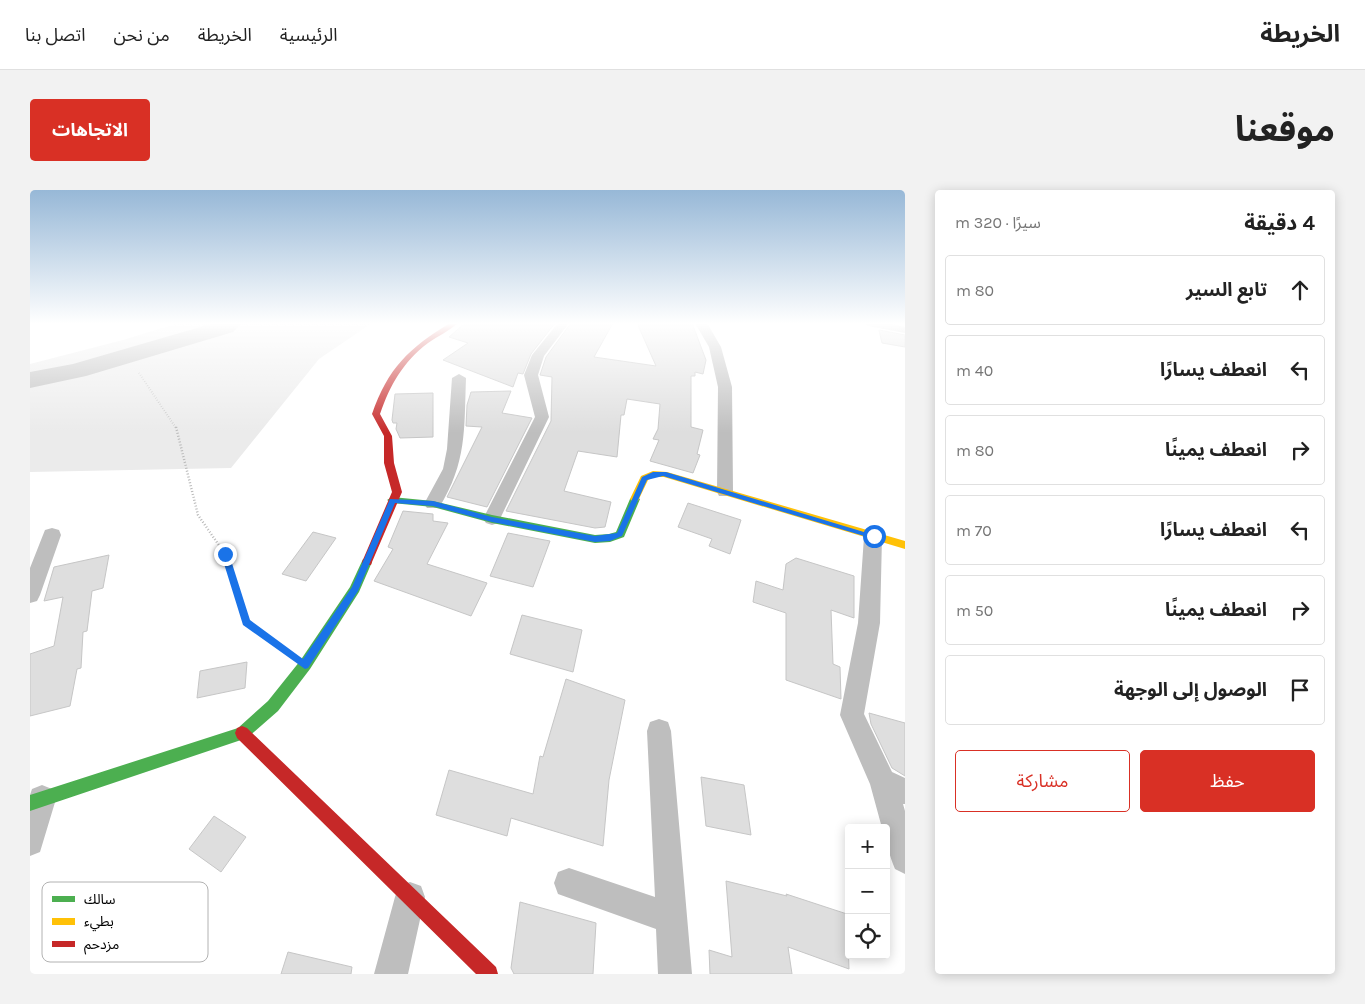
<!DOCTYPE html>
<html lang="ar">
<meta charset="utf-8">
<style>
body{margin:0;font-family:Karla,"Noto Sans Arabic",sans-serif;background:#f2f2f2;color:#222;direction:rtl}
.controls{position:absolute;right:15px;bottom:15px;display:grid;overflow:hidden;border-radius:5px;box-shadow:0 2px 12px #0003}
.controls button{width:45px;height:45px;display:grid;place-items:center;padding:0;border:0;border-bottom:1px solid #e0e0e0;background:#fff;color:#222;font:25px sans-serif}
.stop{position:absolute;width:15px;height:15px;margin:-11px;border:4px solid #1a73e8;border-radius:50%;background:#fff}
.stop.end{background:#1a73e8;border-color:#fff;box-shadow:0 1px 5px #0008}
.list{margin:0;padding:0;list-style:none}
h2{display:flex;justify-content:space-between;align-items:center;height:65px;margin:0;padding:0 20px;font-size:21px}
h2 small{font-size:16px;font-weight:400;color:#767676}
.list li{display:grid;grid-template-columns:32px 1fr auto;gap:15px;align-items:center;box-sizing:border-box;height:70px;margin:0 10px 10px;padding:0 10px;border:1px solid #e0e0e0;border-radius:5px}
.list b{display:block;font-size:19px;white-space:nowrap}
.list em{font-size:16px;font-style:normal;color:#767676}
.actions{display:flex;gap:10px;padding:15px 20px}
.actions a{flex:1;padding:11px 0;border:1px solid #d93025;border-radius:5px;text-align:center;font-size:18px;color:#d93025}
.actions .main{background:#d93025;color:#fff}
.icon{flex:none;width:28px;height:28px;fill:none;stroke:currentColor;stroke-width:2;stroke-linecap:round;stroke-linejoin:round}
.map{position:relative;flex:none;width:875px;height:784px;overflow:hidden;direction:ltr;border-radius:5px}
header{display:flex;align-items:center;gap:30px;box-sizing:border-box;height:70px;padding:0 25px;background:#fff;border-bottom:1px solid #e0e0e0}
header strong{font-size:24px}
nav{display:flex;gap:28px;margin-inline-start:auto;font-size:18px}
.intro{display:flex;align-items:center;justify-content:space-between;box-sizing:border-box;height:120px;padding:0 30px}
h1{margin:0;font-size:35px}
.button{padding:12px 22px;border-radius:5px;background:#d93025;color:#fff;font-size:18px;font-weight:700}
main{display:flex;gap:30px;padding:0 30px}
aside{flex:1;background:#fff;border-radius:5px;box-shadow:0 2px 12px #0003}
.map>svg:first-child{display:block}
.green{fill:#ebebeb}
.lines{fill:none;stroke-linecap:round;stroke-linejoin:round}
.river{fill:#bdbdbd;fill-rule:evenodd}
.building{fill:#dedede;stroke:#c6c6c6}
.path-far2{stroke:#b9b9b9;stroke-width:2;stroke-dasharray:0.5 2;stroke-linecap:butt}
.path-far1{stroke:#b9b9b9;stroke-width:2.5;stroke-dasharray:1 2;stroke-linecap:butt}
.path{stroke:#b9b9b9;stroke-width:4;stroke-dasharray:1 2.5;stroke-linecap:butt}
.street{fill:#bebebe;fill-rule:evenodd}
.fast{fill:#4caf50;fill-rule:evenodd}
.slow{fill:#ffc107;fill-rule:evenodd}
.jam{fill:#c62828;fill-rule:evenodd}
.route{fill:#1a73e8}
.key{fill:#fff;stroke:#b2b2b2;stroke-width:1}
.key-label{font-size:14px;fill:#000}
</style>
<header>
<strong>الخريطة</strong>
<nav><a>الرئيسية</a><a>الخريطة</a><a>من نحن</a><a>اتصل بنا</a></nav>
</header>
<div class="intro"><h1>موقعنا</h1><a class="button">الاتجاهات</a></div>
<main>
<aside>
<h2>4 دقيقة<small>سيرًا · 320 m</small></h2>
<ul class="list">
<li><svg class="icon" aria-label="ahead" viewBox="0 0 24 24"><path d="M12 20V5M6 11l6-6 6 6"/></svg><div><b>تابع السير</b></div><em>80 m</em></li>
<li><svg class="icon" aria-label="left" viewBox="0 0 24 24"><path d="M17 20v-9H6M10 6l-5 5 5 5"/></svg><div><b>انعطف يسارًا</b></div><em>40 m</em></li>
<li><svg class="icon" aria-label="right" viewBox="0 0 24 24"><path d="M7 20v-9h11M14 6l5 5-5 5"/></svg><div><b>انعطف يمينًا</b></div><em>80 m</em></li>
<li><svg class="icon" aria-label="left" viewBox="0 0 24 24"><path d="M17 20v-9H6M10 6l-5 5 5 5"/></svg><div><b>انعطف يسارًا</b></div><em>70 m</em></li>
<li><svg class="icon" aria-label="right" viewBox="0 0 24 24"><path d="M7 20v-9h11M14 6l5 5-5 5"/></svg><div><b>انعطف يمينًا</b></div><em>50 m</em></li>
<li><svg class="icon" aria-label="arrive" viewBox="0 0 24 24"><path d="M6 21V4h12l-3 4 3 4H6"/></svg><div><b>الوصول إلى الوجهة</b></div></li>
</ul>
<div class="actions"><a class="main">حفظ</a><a>مشاركة</a></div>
</aside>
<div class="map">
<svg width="875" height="784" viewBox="0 0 875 784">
<rect width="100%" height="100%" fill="#fff"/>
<path class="green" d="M 149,133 L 342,133 L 289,169 L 201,278 L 0,282 L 0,174 L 93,150 Z"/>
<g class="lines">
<path class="river" d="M 184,133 L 212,133 L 203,142 L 56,186 L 0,198 L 0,182 L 43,174 Z"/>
</g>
<path class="building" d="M 435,133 L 525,133 L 501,164 L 493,184 L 488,183 L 483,197 L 413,170 L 438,153 L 419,147 Z
M 541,133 L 583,133 L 564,167 L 626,176 L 607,133 L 662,133 L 676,170 L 673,184 L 665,182 L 665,186 L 661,186 L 661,237 L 673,240 L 667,264 L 670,265 L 663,283 L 620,271 L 629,250 L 623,249 L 628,239 L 630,214 L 597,209 L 594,225 L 591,225 L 587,267 L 548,261 L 534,301 L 581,312 L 575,337 L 565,338 L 476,321 L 521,231 L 522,187 L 510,185 L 516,167 Z
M 849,140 L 875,145 L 875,157 L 852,153 Z
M 481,201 L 472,223 L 502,228 L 457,317 L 417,307 L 452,237 L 436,236 L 437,215 L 441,202 Z
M 403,203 L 403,247 L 370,248 L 366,239 L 367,233 L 363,233 L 362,230 L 365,204 Z
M 658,313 L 711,330 L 700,364 L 679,356 L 682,349 L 648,337 Z
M 373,321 L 403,324 L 403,331 L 418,333 L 397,374 L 457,393 L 441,426 L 344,391 L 363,359 L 358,357 Z
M 283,342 L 306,348 L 276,391 L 252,384 Z
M 478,343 L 520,351 L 503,397 L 460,386 Z
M 79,365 L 73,398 L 62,401 L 57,441 L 53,442 L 51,478 L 47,479 L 40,516 L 0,526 L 0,464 L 24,456 L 33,407 L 14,411 L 24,377 Z
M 766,368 L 824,386 L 824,428 L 801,420 L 803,474 L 810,477 L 811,509 L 756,490 L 756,423 L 723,412 L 726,391 L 753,400 L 756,374 Z
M 492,425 L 552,440 L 543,482 L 480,464 Z
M 217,472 L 215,498 L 167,508 L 170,481 Z
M 536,489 L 595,510 L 579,590 L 573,656 L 481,628 L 477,646 L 406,625 L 419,580 L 503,604 L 510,566 L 513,567 Z
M 839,523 L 875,533 L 875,586 L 862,578 L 841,534 Z
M 671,587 L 714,595 L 721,645 L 676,636 Z
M 184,626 L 216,647 L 191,682 L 159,659 Z
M 696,691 L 757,706 L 756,704 L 817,724 L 819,779 L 758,757 L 762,784 L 680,784 L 679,760 L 702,767 Z
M 490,712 L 566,733 L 563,784 L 484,784 L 481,778 Z
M 258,762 L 322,777 L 321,784 L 251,784 Z"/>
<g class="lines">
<path class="path-far2" d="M 109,183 L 146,238"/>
<path class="path-far1" d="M 146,237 L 168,325 L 195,364 L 198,374"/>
<path class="path" d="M 198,373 L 216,432 L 254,460"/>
<path class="street" d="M 528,133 L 539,133 L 514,166 L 508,185 L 519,227 L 468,333 L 462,335 L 456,333 L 453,329 L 505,227 L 494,185 L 502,165 Z
M 665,133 L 677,133 L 691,157 L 702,197 L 703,302 L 701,306 L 689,306 L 687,302 L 688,197 L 679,157 Z
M 833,133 L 858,133 L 875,137 L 875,143 L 838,136 Z
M 429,184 L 436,188 C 434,240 437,272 409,318 L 397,318 L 394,314 L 413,279 L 417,259 L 422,188 Z
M 22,338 L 29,340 L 31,345 L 10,405 L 7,411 L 0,413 L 0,378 L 13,345 L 15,340 Z
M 843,340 L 850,342 L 852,347 L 850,433 L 834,524 L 862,582 L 875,588 L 875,614 L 873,614 L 875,621 L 875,684 L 865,679 C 859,665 856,653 856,638 L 852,638 L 840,594 L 810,525 L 828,433 L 834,347 L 836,342 Z
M 629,529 L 638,532 L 641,541 L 662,784 L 628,784 L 626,739 L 528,704 L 524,693 L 528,682 L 539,678 L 625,707 L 617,541 L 620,532 Z
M 12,595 L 22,599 L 26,609 L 10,662 L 0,666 L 0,605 L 2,599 Z
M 380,692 L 391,696 L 395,707 L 378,784 L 344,784 L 365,707 L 369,696 Z"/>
<path class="fast" d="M 605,306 L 610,309 L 594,347 L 580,352 L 565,353 L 462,333 L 403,317 L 362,313 L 357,310 L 362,307 L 403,311 L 462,325 L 565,345 L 579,344 L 586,342 L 600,309 Z
M 337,368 L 342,372 L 329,402 L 280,479 L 248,521 L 217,548 L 0,621 L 0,605 L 208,538 L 238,511 L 270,471 L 320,397 L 333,369 Z"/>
<path class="slow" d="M 623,281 L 637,282 L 875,351 L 875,359 L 634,287 L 624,287 L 618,290 L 608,311 L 602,311 L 600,309 L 611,286 Z"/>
<path class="jam" d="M 420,133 L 428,133 C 419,141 408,146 398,153 C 373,172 360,195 350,224 L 362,246 L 364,273 L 372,302 L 342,372 L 341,375 L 333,375 L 332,372 L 362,302 L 354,273 L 354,246 L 342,224 C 358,178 379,158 420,133 Z
M 212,536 L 217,538 L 466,777 L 468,784 L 446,784 L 207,548 L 205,543 L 207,538 Z"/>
</g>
<linearGradient id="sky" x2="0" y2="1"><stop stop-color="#97b8d7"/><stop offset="0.55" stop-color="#fff"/><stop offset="1" stop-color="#fff" stop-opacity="0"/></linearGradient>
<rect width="875" height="243" fill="url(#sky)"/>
<path class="route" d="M 623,282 L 636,282 L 847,346 L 844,349 L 633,286 L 617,290 L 592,346 L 580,351 L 565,352 L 462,332 L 403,316 L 365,313 L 328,401 L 278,478 L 275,479 L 213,435 L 191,364 L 195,362 L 199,364 L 220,430 L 273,469 L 322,397 L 360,309 L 403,311 L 462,327 L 565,346 L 587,343 L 612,287 Z"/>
<rect x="12" y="692" width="166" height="80" rx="8" class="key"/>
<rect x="22" y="706" width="23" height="6" fill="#4caf50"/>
<rect x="22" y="728" width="23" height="7" fill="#ffc107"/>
<rect x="22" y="751" width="23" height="6" fill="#c62828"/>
<g class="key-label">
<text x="54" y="714">سالك</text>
<text x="54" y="736">بطيء</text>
<text x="54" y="759">مزدحم</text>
</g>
</svg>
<div class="controls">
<button>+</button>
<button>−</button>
<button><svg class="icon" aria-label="locate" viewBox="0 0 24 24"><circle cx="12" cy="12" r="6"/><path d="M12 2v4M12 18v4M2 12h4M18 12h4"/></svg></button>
</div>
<div class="stop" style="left:844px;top:346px"></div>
<div class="stop end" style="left:195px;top:364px"></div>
</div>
</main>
